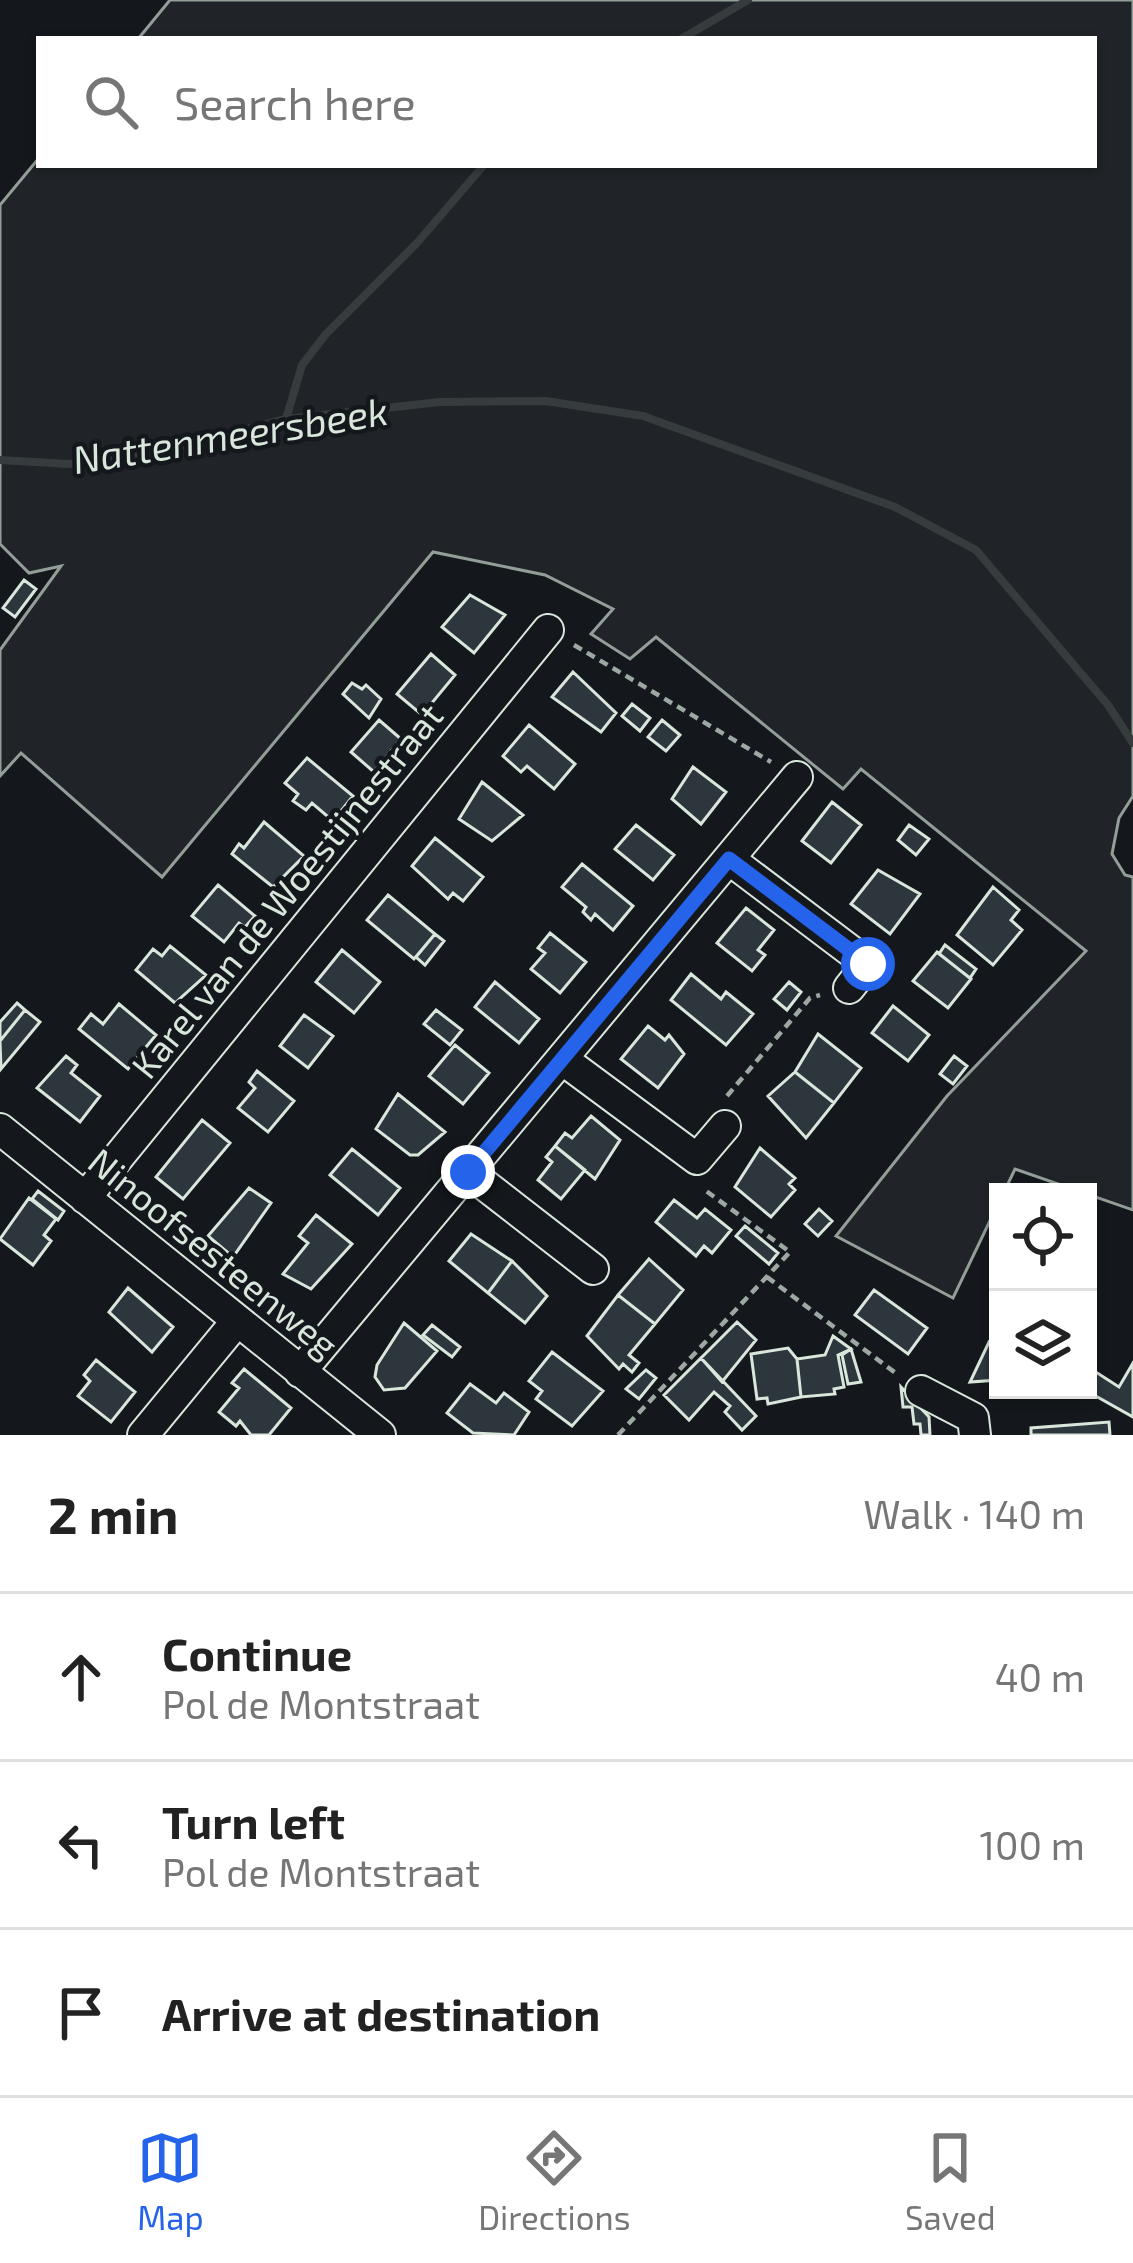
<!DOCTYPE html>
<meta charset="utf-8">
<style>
body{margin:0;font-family:"Exo 2",sans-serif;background:#f2f2f2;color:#222}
.controls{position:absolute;right:36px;bottom:36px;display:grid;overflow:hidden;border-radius:0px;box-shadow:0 3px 9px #0004}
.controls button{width:108px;height:108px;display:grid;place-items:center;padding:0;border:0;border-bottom:3px solid #e0e0e0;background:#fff;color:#222;font:60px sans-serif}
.stop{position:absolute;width:36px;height:36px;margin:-27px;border:9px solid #2563eb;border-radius:50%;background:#fff}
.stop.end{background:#2563eb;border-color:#fff;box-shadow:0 3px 12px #0008}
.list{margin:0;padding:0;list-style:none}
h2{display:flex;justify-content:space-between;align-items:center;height:156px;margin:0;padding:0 48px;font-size:51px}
h2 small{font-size:39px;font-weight:400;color:#767676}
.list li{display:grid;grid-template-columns:78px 1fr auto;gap:36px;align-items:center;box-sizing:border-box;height:168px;padding:0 48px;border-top:3px solid #e0e0e0}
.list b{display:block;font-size:45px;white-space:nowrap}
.list p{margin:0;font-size:39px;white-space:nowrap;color:#767676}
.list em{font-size:39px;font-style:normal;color:#767676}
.icon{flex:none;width:66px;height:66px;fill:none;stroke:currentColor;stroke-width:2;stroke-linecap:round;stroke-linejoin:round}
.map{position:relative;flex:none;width:1133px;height:1435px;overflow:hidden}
.search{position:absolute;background:#fff;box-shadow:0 3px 9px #0004;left:36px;right:36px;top:36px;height:132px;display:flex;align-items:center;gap:30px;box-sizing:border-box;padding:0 42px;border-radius:0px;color:#767676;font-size:45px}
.sheet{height:660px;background:#fff}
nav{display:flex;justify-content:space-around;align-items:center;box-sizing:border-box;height:168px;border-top:3px solid #e0e0e0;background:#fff;font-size:33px;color:#767676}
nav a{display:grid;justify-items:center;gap:6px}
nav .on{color:#2563eb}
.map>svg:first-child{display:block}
.green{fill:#202428;stroke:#939e99;stroke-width:3}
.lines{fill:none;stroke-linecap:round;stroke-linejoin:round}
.stream{stroke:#363b3e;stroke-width:8}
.building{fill:#2c363c;stroke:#d8e6dc;stroke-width:3}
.minor-casing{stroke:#d8e6dc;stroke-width:34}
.path{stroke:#9da8a2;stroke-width:4.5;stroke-dasharray:9 6;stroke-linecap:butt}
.minor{stroke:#14181c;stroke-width:30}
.route{stroke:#2563eb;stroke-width:15}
.labels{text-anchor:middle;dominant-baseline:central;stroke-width:9;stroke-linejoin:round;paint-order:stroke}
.street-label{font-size:36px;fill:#d8e6dc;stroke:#14181c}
.water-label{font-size:39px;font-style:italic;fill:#d8e6dc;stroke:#14181c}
</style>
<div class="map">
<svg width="1133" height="1435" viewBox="0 0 1133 1435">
<rect width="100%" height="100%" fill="#14181c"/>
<path class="green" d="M 170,0 L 1133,0 L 1133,796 L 1119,818 L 1112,854 L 1125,875 L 1133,877 L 1133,1210 L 1015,1169 L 1004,1192 L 998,1192 L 998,1204 L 953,1298 L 836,1236 L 947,1096 L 1086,951 L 861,769 L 843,789 L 656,637 L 630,659 L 591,634 L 613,609 L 545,575 L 433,552 L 162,877 L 21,753 L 0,776 L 0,650 L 61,566 L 29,573 L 0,544 L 0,205 L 39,158 L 39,165 L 1094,165 L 1094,39 L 138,39 Z"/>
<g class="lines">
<path class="stream" d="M 681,39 L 748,0
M 286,419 L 302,365 L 326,334 L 417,243 L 484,165
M 0,460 L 69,464 L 140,456 L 286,419 L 440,402 L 546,401 L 643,416 L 895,507 L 976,550 L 1108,705 L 1133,743"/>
</g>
<path class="building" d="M 24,580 L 36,589 L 15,617 L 3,608 Z
M 470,595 L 505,615 L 474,653 L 442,627 Z
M 431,654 L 455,675 L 422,715 L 397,694 Z
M 573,672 L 616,713 L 601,732 L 552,697 Z
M 352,683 L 362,689 L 366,685 L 381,699 L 369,718 L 343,694 Z
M 632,704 L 650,718 L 640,731 L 622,716 Z
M 379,720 L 401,739 L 374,772 L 351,752 Z
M 662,720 L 680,735 L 666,751 L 648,737 Z
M 529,725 L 575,764 L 554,789 L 527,766 L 521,772 L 503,756 Z
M 307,758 L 353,796 L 333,821 L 312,803 L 306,810 L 293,801 L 298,794 L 285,783 Z
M 693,767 L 726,792 L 701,824 L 672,799 Z
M 482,782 L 523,815 L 492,841 L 459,819 Z
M 832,802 L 861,825 L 831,863 L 802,841 Z
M 264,822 L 304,856 L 273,887 L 232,854 L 239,844 L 244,848 Z
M 636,825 L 674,855 L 653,880 L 615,849 Z
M 909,825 L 929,839 L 916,855 L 898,840 Z
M 435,838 L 483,877 L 463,901 L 453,893 L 448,899 L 412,866 Z
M 582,864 L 633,906 L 613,930 L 595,914 L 591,920 L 583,912 L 586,907 L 562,887 Z
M 878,870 L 920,894 L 890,934 L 851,904 Z
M 218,885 L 255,916 L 245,927 L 239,923 L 224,942 L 192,916 Z
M 993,887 L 1019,910 L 1011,920 L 1022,930 L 993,965 L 957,935 Z
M 388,895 L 435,934 L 414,959 L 367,920 Z
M 746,908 L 774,930 L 758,950 L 765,955 L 752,971 L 717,943 Z
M 550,933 L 586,962 L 560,993 L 531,969 L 545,953 L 538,948 Z
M 435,934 L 444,941 L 425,965 L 416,957 Z
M 945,945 L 976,969 L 970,978 L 939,954 Z
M 170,946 L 206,975 L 175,1003 L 136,970 L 153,949 L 162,956 Z
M 342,950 L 380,982 L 354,1013 L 316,982 Z
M 937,952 L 971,979 L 948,1008 L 913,981 Z
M 691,974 L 721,999 L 726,992 L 753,1014 L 726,1045 L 671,1000 Z
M 495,982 L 539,1019 L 519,1043 L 475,1007 Z
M 789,982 L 801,992 L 787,1010 L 774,999 Z
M 17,1003 L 25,1010 L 0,1041 L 0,1022 Z
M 119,1004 L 156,1035 L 128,1069 L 79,1029 L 91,1014 L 103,1024 Z
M 893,1006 L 929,1035 L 908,1061 L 872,1033 Z
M 25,1010 L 40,1022 L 1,1069 L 0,1041 Z
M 436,1010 L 462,1030 L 450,1045 L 424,1024 Z
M 304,1015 L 333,1036 L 308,1068 L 280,1046 Z
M 648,1026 L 665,1040 L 669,1035 L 684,1054 L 658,1088 L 621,1059 Z
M 818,1034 L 861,1068 L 834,1103 L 795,1072 Z
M 455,1045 L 489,1073 L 463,1104 L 429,1076 Z
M 66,1056 L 77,1065 L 71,1073 L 100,1096 L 80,1122 L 37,1088 Z
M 954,1056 L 967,1066 L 953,1084 L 940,1074 Z
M 257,1071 L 294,1101 L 268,1132 L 238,1108 L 255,1088 L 249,1082 Z
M 795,1072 L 834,1103 L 806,1138 L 768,1096 Z
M 398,1094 L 445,1132 L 418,1155 L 410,1155 L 376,1129 Z
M 591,1116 L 620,1140 L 595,1179 L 555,1146 L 565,1133 L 572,1138 Z
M 202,1120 L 230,1143 L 183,1199 L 156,1177 Z
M 555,1146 L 585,1170 L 561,1199 L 538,1180 L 552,1162 L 546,1157 Z
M 760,1148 L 795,1178 L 789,1184 L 795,1190 L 771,1217 L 735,1187 Z
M 352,1149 L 400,1188 L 378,1215 L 330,1175 Z
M 249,1188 L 271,1203 L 233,1257 L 208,1236 Z
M 38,1191 L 64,1211 L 58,1220 L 32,1199 Z
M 29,1198 L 56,1219 L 44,1235 L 51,1241 L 33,1265 L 0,1239 Z
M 674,1200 L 697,1218 L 705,1209 L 731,1230 L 712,1253 L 704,1246 L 696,1256 L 656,1222 Z
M 819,1209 L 832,1221 L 818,1236 L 805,1224 Z
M 316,1215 L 352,1244 L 311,1289 L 283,1274 L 308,1243 L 299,1236 Z
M 745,1226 L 778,1253 L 769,1264 L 736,1236 Z
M 471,1234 L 512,1261 L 488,1293 L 449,1261 Z
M 649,1259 L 683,1290 L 655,1324 L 618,1295 Z
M 512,1261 L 547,1296 L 525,1323 L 488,1293 Z
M 128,1288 L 173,1327 L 152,1352 L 109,1312 Z
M 874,1290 L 927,1328 L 908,1354 L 855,1315 Z
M 618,1295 L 655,1324 L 629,1355 L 639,1363 L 632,1372 L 623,1364 L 619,1369 L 587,1336 Z
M 737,1322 L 756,1340 L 722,1382 L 701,1358 Z
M 404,1323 L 437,1351 L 405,1388 L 384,1390 L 375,1377 L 377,1365 Z
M 432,1325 L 460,1347 L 452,1357 L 423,1335 Z
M 833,1336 L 851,1349 L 838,1355 L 844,1387 L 834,1389 L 835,1394 L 801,1397 L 797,1359 L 825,1355 Z
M 998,1337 L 998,1380 L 970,1382 L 989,1342 L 993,1345 Z
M 788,1348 L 797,1359 L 801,1397 L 768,1404 L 767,1398 L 757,1399 L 751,1354 Z
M 851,1349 L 861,1382 L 848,1384 L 842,1355 Z
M 552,1352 L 603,1391 L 572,1426 L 536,1399 L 542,1391 L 529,1381 Z
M 701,1358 L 756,1416 L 742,1430 L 725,1412 L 730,1406 L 714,1392 L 689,1420 L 664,1395 Z
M 96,1360 L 135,1392 L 111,1422 L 78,1396 L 90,1381 L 84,1375 Z
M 1133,1363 L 1133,1417 L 1085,1390 L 1088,1367 L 1119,1387 Z
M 244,1369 L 291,1408 L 269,1435 L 251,1435 L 240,1421 L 236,1426 L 219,1412 L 239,1388 L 232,1383 Z
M 646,1370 L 656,1378 L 639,1399 L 626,1389 Z
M 470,1384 L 496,1403 L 504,1393 L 529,1412 L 514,1435 L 473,1433 L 447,1413 Z
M 901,1387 L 929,1417 L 930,1435 L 921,1435 L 920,1424 L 914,1424 L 912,1407 L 903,1407 Z
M 1109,1422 L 1110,1435 L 1031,1435 L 1031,1428 Z"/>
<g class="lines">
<g class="minor-casing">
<path id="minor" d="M 729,859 L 868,964 L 849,988
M 562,1059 L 697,1159 L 725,1126
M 0,1129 L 380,1435
M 468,1172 L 593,1269
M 85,1198 L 548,630
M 300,1372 L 797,777
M 921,1391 L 973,1418 L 975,1435
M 143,1435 L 237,1321"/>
</g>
<path class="path" d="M 574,645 L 771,762
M 727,1096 L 810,998 L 820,995
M 767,1277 L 897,1374
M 618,1435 L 790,1252 L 702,1188"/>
<use href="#minor" class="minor"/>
</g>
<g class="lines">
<path class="route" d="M 468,1172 L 729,859 L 868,964"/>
</g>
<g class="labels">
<g class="street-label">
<text transform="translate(286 890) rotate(-51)">Karel van de Woestijnestraat</text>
<text transform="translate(214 1252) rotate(39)">Ninoofsesteenweg</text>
</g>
<g class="water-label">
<text transform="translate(230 434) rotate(-9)">Nattenmeersbeek</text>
</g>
</g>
</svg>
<div class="controls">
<button><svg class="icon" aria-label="locate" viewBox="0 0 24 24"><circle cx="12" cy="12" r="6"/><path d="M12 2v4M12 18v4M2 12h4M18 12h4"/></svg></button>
<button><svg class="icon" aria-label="layers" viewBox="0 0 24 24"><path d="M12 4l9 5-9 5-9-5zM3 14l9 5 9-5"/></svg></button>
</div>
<div class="stop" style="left:868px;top:964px"></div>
<div class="stop end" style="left:468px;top:1172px"></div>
<div class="search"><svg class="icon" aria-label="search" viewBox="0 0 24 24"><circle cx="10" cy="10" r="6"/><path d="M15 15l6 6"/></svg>Search here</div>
</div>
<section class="sheet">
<h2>2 min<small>Walk · 140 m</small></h2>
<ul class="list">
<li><svg class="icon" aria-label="ahead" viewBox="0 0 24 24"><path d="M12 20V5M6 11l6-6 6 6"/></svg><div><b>Continue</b><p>Pol de Montstraat</p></div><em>40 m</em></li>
<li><svg class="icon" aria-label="left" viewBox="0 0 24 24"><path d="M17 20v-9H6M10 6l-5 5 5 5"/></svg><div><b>Turn left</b><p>Pol de Montstraat</p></div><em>100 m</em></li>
<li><svg class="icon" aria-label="arrive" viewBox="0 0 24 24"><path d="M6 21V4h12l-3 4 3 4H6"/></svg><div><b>Arrive at destination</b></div></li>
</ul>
</section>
<nav>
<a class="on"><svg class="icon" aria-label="map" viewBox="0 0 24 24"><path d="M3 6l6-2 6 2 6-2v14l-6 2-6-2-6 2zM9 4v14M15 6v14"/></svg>Map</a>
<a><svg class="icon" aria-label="directions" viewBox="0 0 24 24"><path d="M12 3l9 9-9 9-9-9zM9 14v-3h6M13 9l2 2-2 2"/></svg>Directions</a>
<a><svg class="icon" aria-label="saved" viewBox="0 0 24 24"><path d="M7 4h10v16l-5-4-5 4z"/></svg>Saved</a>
</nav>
